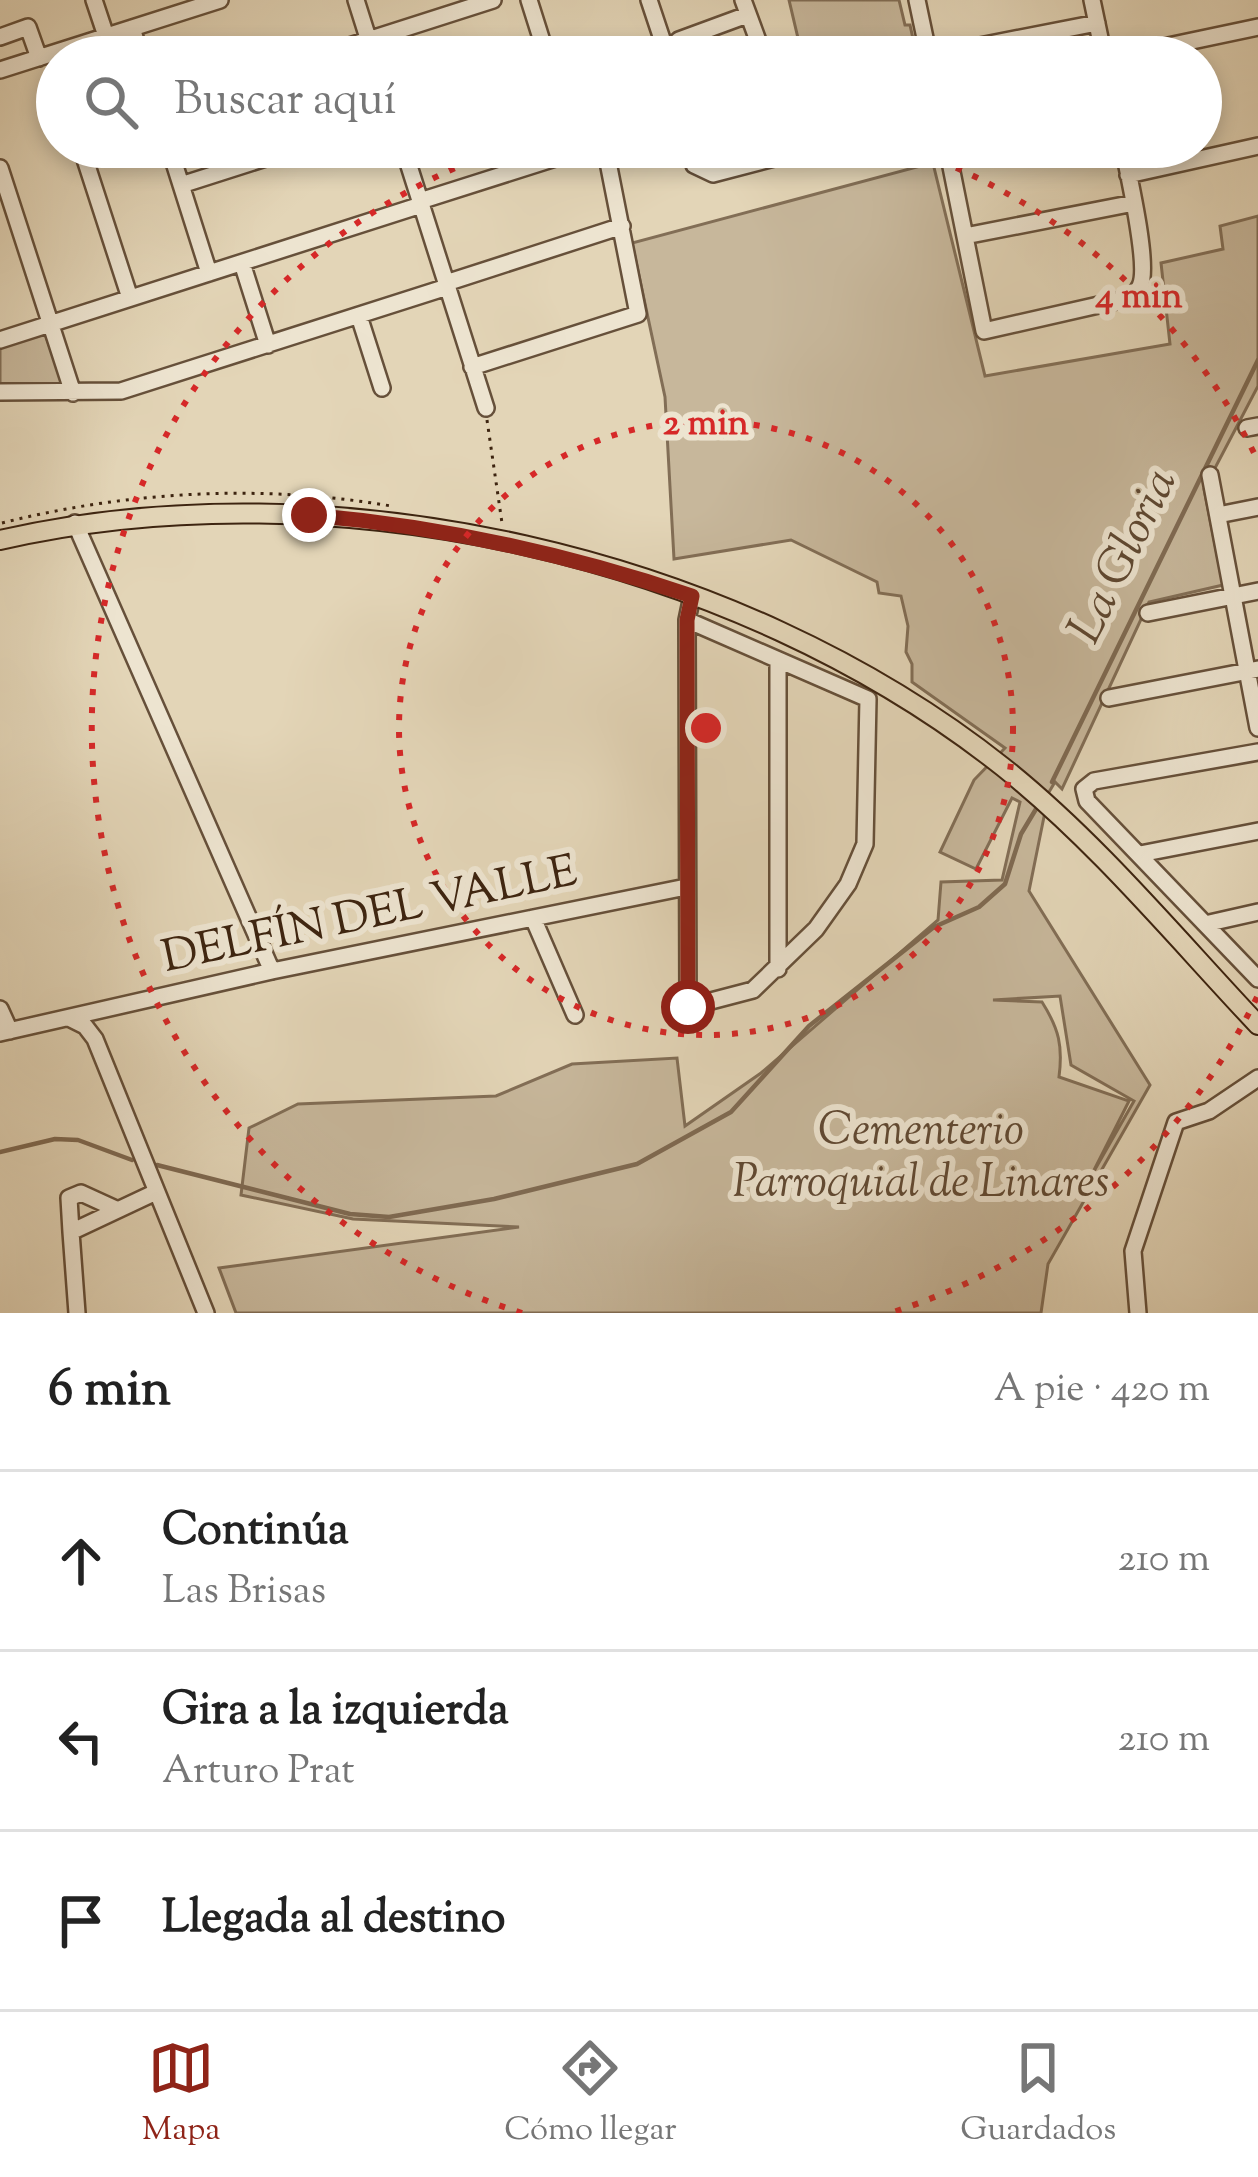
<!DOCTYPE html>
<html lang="es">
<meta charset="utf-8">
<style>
body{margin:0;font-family:"Sorts Mill Goudy",serif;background:#f2f2f2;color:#222}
.stop{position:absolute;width:36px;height:36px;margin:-27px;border:9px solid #8f2418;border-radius:50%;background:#fff}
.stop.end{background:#8f2418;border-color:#fff;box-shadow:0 3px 12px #0008}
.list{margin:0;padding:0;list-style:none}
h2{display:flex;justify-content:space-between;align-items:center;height:156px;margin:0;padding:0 48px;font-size:51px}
h2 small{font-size:39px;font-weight:400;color:#767676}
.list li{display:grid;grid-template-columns:78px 1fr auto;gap:36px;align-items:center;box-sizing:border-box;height:180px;padding:0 48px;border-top:3px solid #e0e0e0}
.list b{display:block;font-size:45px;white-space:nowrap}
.list p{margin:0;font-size:39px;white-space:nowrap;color:#767676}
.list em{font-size:39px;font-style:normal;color:#767676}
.icon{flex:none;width:66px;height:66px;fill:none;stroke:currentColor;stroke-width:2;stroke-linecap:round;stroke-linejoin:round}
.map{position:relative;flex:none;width:1258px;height:1313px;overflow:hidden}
.search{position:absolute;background:#fff;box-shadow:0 6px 18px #0003;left:36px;right:36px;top:36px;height:132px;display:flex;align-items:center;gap:30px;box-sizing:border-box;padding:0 42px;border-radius:66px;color:#767676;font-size:45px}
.sheet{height:696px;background:#fff}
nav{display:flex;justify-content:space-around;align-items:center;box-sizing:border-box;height:168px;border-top:3px solid #e0e0e0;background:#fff;font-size:33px;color:#767676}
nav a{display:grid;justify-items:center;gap:6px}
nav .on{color:#8f2418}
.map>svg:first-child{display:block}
.green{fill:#c7b79b;stroke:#826e56;stroke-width:3;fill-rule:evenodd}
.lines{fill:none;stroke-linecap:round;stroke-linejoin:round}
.stream{stroke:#7f6a52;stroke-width:4.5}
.minor-casing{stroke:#66503a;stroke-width:20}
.major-casing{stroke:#3d2410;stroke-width:22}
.path{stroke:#3d2410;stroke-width:3;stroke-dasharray:3 6;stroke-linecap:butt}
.minor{stroke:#ede4d0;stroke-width:15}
.major{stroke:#e3d5b7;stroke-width:18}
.route{stroke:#8f2418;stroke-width:15}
.ring{fill:none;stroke:#d62828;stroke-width:6;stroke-dasharray:6 12}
.labels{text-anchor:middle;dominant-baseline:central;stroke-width:12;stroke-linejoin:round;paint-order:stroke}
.street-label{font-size:45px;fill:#3d2410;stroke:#ede4d0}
.park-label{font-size:45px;font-style:italic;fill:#604933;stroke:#ede4d0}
.water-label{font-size:48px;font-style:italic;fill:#5e4731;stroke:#ede4d0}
.centre{fill:#d62828;stroke:#ede4d0;stroke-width:6}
.ring-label{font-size:36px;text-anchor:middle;font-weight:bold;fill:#d62828;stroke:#ede4d0;stroke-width:12;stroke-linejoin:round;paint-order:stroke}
</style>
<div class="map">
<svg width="1258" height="1313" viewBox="0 0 1258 1313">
<rect width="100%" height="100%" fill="#e3d5b7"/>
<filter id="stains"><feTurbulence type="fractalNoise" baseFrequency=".00167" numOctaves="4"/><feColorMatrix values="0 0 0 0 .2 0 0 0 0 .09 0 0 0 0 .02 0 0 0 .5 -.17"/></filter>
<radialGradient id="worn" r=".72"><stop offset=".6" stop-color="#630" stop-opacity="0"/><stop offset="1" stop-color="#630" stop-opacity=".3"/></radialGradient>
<path class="green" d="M 789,0 L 899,0 L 905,25 L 910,25 L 917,57 L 802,55 Z
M 929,147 L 985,376 L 1170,344 L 1161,263 L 1223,249 L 1220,226 L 1258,216 L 1258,386 L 1204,489 L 1223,585 L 1149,602 L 1062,789 L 1055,782 L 1049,792 L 1029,891 L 1150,1085 L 1048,1264 L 1041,1313 L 236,1313 L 219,1268 L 519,1227 L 353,1219 L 241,1195 L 249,1128 L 298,1104 L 496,1096 L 572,1064 L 677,1058 L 685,1126 L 761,1073 L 938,920 L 941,882 L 1002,880 L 1020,802 L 1012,798 L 976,869 L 940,852 L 974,780 L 1005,748 L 912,682 L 912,664 L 906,652 L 908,626 L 901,596 L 879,593 L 877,582 L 791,540 L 674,559 L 665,397 L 632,243 L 932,163 ZM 1060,996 L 1071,1065 L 1134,1101 L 1089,1180 L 1129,1101 L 1059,1077 C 1063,1046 1059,1029 1042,1002 L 993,1000 Z
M 43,328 L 64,388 L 0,386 L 0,342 Z"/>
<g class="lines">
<path class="stream" d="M 1052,782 L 1258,360
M 0,1152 L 55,1139 L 78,1140 L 132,1160
M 157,1165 L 350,1214 L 389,1217 L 494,1199 L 637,1164 L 731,1112 L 809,1026 L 934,927 L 979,907 L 1005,884 L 1021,834 L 1036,809"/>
<g class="minor-casing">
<path id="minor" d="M 94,0 L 106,36
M 356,0 L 374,57
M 529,0 L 547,57
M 649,0 L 668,57
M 743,0 L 764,57
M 917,0 L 929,57
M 1092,0 L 1104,57
M 132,28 L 141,57
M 0,37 L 28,27 L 39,58
M 668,50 L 679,40 L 747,15
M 929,56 L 1097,23
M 315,57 L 493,0
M 1116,57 L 1258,27
M 0,70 L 220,0
M 81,147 L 130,298
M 169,147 L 209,273
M 403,147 L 486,408
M 689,147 L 694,165 L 713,174 L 816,147
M 947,147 L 984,331 L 1125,299 C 1132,295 1136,294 1140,286 C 1150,266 1128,173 1123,147
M 0,168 L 73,393
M 1128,175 L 1258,146
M 181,185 L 300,147
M 420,201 L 590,147
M 965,236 L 1134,203
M 242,263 L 268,345
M 446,283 L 622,226
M 359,316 L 382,388
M 0,340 L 421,205
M 472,367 L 638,314 L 605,147
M 0,392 L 121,391 L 447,287
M 1247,428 L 1258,426
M 1210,475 L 1258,728
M 1218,515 L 1258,507
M 75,523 L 272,971
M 1148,613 L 1258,591
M 687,620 L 868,699 L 865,844 L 848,884 L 816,929 L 753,990 L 688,1007 L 687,620 L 692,596
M 778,660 L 778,969
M 1109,698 L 1258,669
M 1258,752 L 1094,781 L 1084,789 L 1087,801 L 1258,979
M 1140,854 L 1258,831
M 533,918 L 575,1015
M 1205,924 L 1258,912
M 0,1009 L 10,1031
M 71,1019 L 85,1026 L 95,1039 L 206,1313
M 0,1033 L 272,971 L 686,887
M 71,1232 L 69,1198 L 81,1193 L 116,1209
M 77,1313 L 71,1232 L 156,1192
M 1138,1313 L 1133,1251 L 1176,1122 L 1209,1111 L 1258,1078"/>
</g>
<g class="major-casing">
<path id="major" d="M 0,540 C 332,464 736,555 1003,767 C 1097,842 1176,938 1258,1025"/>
</g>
<path class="path" d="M 487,420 L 502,523
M 2,523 C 128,491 263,484 391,506"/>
<use href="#minor" class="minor"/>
<use href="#major" class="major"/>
</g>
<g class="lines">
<path class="route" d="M 309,515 C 440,526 567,554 692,596 L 687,620 L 688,1007"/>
</g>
<g class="ring">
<circle cx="706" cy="728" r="307"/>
<path d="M1257 997A613 613 0 0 1 890 1313M522 1313A613 613 0 0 1 506 148M906 148A613 613 0 0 1 1257 459"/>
</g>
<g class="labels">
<g class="street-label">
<text transform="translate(370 917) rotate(-12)">DELFÍN DEL VALLE</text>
</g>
<g class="park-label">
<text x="921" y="1132">Cementerio<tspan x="921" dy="52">Parroquial de Linares</tspan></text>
</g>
<g class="water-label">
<text transform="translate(1125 557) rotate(-64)">La Gloria</text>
</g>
</g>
<circle cx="706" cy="728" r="18" class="centre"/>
<g class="ring-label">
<text x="1139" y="307">4 min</text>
<text x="706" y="434">2 min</text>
</g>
<rect width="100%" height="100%" filter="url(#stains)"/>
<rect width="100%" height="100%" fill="url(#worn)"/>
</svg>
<div class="stop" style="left:688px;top:1007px"></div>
<div class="stop end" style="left:309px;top:515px"></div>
<div class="search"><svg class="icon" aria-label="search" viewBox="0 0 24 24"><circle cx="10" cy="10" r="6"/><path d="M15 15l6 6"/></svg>Buscar aquí</div>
</div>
<section class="sheet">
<h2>6 min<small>A pie · 420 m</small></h2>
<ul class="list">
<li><svg class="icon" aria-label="ahead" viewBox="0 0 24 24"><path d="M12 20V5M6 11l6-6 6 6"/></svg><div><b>Continúa</b><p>Las Brisas</p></div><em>210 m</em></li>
<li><svg class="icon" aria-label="left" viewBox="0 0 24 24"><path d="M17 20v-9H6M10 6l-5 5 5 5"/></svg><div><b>Gira a la izquierda</b><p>Arturo Prat</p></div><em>210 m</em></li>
<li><svg class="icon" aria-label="arrive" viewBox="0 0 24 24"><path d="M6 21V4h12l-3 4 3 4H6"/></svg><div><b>Llegada al destino</b></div></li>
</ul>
</section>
<nav>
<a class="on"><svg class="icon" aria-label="map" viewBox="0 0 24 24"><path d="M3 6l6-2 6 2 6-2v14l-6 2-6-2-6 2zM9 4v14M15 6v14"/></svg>Mapa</a>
<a><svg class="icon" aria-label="directions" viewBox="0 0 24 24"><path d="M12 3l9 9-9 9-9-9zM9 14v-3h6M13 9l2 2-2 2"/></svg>Cómo llegar</a>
<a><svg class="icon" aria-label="saved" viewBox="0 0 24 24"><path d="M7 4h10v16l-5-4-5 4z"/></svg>Guardados</a>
</nav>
